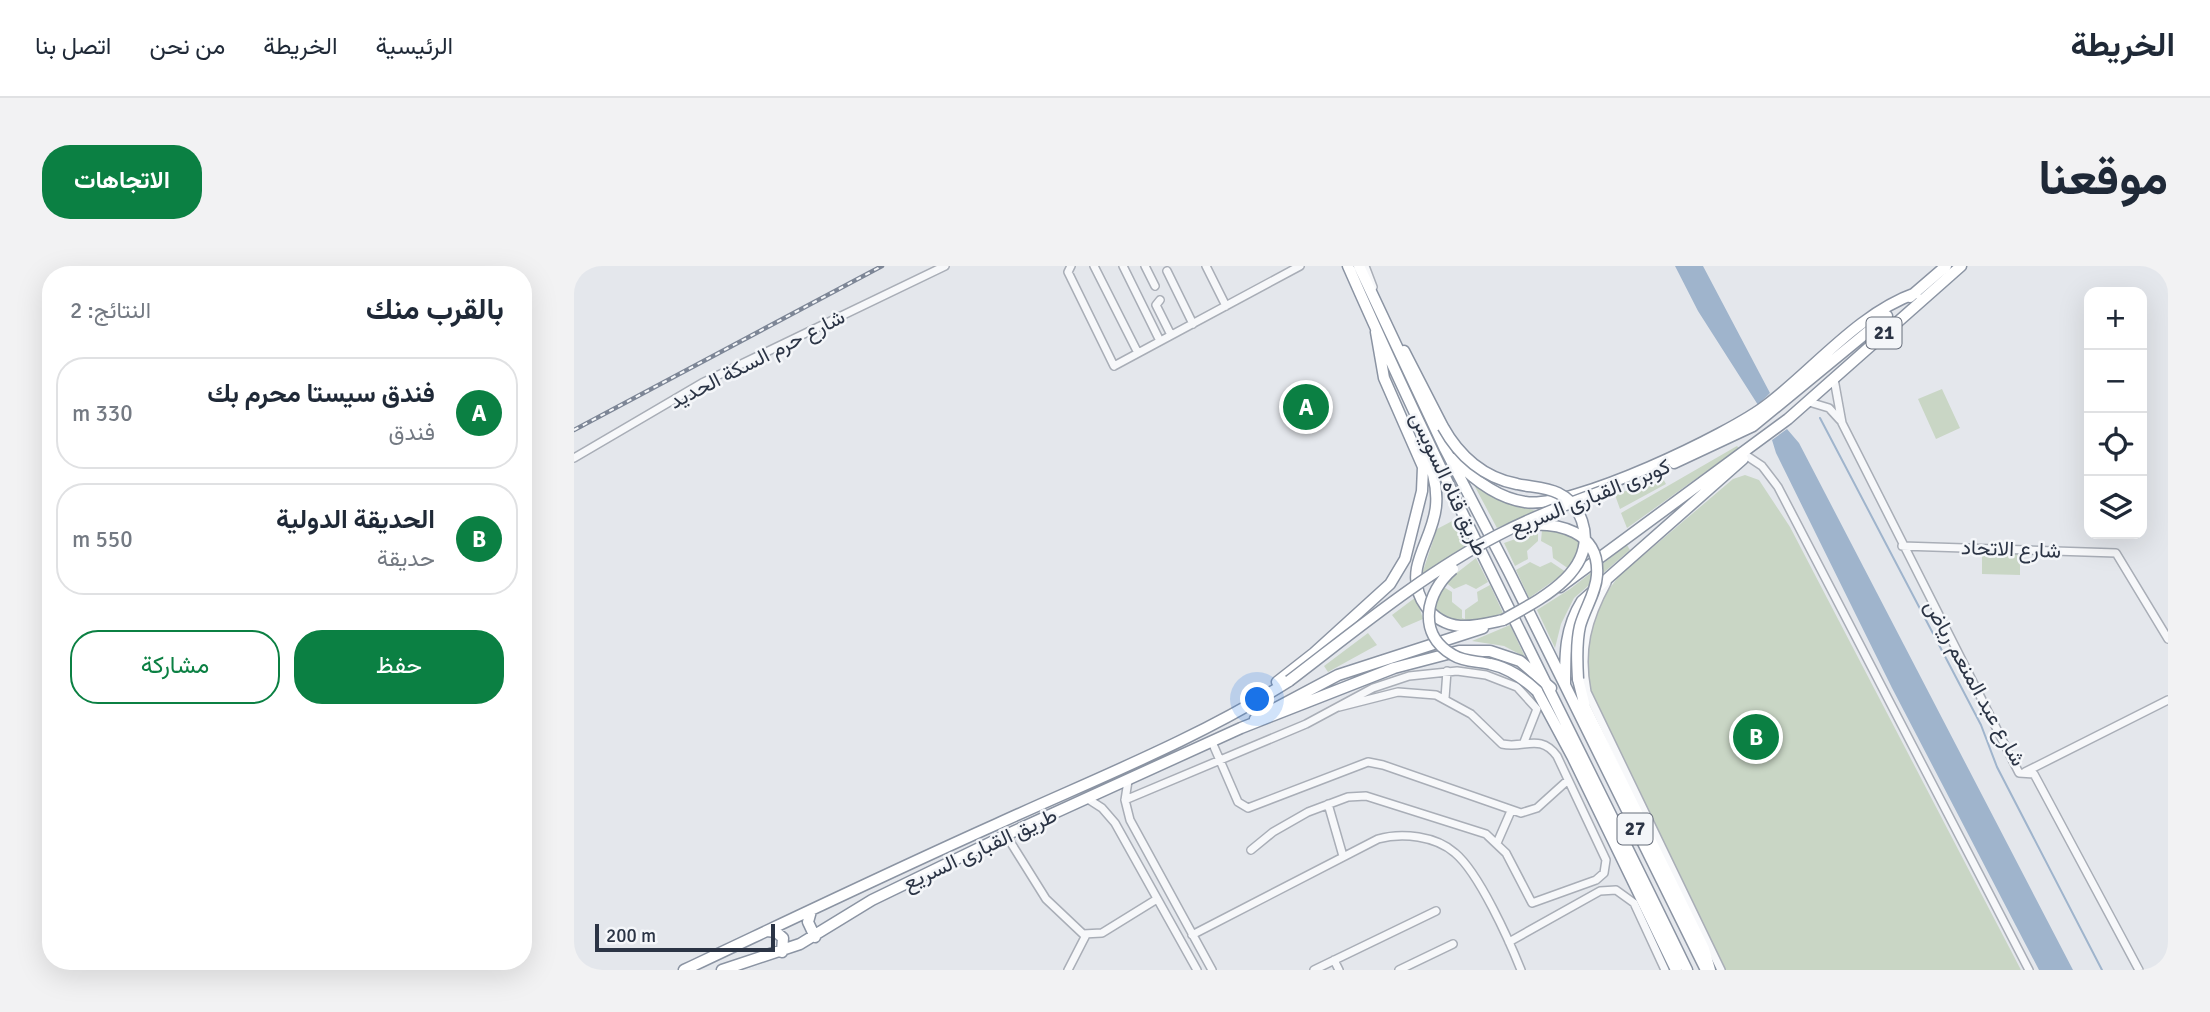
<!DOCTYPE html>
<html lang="ar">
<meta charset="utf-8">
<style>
body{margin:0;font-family:Signika,Vazirmatn,sans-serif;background:#f2f2f3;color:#1f2937;direction:rtl}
.controls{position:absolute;right:21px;top:21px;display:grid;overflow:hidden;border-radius:14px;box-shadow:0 7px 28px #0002}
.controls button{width:63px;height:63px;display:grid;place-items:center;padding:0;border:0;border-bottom:2px solid #e0e1e3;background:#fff;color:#1f2937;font:35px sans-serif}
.scale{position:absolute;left:21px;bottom:18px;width:180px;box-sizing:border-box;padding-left:7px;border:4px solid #2b3445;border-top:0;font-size:19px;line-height:24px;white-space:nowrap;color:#2b3445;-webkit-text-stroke:5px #f4f6f9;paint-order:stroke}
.you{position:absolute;left:684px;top:434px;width:24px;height:24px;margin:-18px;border:5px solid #fff;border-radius:50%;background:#1a73e8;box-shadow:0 0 0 10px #1a73e833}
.badge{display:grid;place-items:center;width:46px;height:46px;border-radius:50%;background:#0b8043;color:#fff;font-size:23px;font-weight:700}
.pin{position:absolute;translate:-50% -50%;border:4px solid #fff;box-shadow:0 2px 7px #0006}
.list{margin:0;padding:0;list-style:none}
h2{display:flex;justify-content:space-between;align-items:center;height:91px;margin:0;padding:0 28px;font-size:30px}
h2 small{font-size:23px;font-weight:400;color:#747a83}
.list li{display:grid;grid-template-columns:46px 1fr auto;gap:21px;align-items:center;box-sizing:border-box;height:112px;margin:0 14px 14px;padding:0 14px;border:2px solid #e0e1e3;border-radius:28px}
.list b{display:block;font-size:26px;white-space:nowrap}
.list p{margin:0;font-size:23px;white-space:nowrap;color:#747a83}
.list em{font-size:23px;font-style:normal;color:#747a83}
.actions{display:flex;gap:14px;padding:21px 28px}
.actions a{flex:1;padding:16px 0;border:2px solid #0b8043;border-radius:28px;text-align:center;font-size:24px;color:#0b8043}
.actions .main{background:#0b8043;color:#fff}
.icon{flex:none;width:38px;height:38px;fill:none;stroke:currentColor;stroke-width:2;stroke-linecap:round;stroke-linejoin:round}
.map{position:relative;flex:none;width:1594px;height:704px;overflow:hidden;direction:ltr;border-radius:28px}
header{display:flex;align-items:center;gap:42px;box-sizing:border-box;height:98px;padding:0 35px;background:#fff;border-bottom:2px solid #e0e1e3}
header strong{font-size:33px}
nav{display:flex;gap:38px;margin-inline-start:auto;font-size:24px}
.intro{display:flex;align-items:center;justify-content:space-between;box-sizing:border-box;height:168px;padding:0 42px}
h1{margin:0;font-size:49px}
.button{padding:18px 32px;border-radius:28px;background:#0b8043;color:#fff;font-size:24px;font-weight:700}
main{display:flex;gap:42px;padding:0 42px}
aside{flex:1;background:#fff;border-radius:28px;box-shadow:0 7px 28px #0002}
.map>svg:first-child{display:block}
.green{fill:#c9d6c5}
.water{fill:#9fb4cc}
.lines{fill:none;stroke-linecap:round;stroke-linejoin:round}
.stream{stroke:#9fb4cc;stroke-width:2}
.minor-casing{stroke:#a9aeb7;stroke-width:10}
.highway-casing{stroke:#8b94a3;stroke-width:13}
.minor{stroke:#f7f8fa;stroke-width:7}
.highway{stroke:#fff;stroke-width:10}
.rail-casing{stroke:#7d8696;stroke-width:4.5}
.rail{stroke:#f4f6f9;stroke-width:2;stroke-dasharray:5;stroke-linecap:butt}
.highway-bridge-casing{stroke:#8b94a3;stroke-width:13;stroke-linecap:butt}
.highway-bridge{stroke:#fff;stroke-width:10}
.labels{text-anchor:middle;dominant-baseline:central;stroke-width:5;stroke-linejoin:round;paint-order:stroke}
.shield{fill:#f4f6f9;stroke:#676e7b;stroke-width:2}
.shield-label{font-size:19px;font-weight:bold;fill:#2b3445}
.street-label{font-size:21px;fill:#2b3445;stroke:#f4f6f9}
</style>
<header>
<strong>الخريطة</strong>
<nav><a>الرئيسية</a><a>الخريطة</a><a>من نحن</a><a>اتصل بنا</a></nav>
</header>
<div class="intro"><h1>موقعنا</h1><a class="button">الاتجاهات</a></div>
<main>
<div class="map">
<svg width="1594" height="704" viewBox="0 0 1594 704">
<rect width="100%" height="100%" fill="#e4e7ec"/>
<path class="green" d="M 1368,123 L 1386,162 L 1362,173 L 1344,133 Z
M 1163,180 L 1165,182 L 1053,262 L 1047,247 Z
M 1171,209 L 1185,214 L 1216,261 L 1447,704 L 1151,704 L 1019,434 C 1004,387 1014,348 1045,310 L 1159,213 Z
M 1088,211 L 1092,218 L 1046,243 L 1041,229 Z
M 899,217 L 928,234 L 962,245 L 923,262 Z
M 884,252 L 896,279 L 852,310 L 848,308 L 863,263 Z
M 968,264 L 995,268 L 1007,278 L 995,303 L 979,292 L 978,281 L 967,275 Z
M 964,265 L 964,275 L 953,285 L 954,293 L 941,300 L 930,277 Z
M 1053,279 L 1056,284 L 1000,332 L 987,358 L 981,382 L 963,344 L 996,323 Z
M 1408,287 L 1446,288 L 1446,309 L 1408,308 Z
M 902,292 L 914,316 L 902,323 L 892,318 L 880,323 L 871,316 Z
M 956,296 L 966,301 L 977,296 L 992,306 L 955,332 L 942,304 Z
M 916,319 L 929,347 C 904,356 879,362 859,340 L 868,320 L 878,326 L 878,336 L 888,344 L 888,352 L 891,353 L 891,344 L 904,335 L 903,326 Z
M 842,331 L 849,353 L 828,362 L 818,349 Z
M 936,359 L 951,391 L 930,380 L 898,375 Z
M 794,367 L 803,379 L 754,406 L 750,400 Z"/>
<path class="water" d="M 1101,0 L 1129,0 L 1196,127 L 1184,139 L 1124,45 Z
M 1213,163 L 1225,177 L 1499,704 L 1465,704 L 1318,422 L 1202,187 L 1198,174 Z"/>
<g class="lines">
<path class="stream" d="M 1246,152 L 1407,459 L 1423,501 L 1528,704"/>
<g class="minor-casing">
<path id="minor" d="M 497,0 L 494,6 L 540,100 L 726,0
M 520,0 L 564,87
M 549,0 L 586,75
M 571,0 L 581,20
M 632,0 L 652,40
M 791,0 L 799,21
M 593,5 L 619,58
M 586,34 L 582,39 L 597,69
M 1260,113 L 1268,157 L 1445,507 L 1460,508 L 1565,704
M 1235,136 L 1255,142 L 1266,154
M 1173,190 L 1188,200 L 1204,221 L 1455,704
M 0,192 L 128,117 L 371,0
M 1328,280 L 1542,287 L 1594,373
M 1033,317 C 1013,353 1005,385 1013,426 L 1147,704
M 871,432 L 873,405
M 638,476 L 664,536 L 674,542 L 794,496 L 809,499 L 947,547 L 963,542 L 994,514
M 1451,506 L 1594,434
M 554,515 L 551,534 L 556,554 L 638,704
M 514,533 L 528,542 L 541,557 L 623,704
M 551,534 L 732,458 L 799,422 L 835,410 L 883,405 L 912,409 L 943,421 L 963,443 L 950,476
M 754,538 L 769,590
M 432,569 L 472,633 L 509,668 L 528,667 L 583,633
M 923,577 L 937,545
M 677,584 L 699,566 L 734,546 L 774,531 L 792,530 L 912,568 L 932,587 L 958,637 L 1022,614 L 1030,607 L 1032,594 L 983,490 C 966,467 950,483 928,478 L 897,448 L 862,429 L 824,426 L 765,441
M 618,669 L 804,573 C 828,566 862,570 881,587 C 905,607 935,674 947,704
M 935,676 L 1026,625 L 1042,624 L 1060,637 L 1091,704
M 760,694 L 765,704
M 494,704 L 512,669
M 740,704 L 862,645
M 825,704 L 879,678"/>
</g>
<g class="highway-casing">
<path id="highway" d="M 774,0 C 879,239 1000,470 1113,704
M 785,0 L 871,183 L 935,306 L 1132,704
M 1336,31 L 1372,0
M 830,85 L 869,161
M 848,178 C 857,199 864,218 862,240 C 860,263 847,281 843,302 C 838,330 857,357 886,360 C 900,361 915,357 929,354
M 880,193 C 899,213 923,232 951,236 C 996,244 1156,168 1194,138 C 1241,102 1285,47 1342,27
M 1100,197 L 1179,160 L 1313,50
M 986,321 L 1214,153 L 1387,0
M 1004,413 L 1011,441 L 1130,683 L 1136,704
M 703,416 L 740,387 L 816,318 L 831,293 L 848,225 L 849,201 L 810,112 L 802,66
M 991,419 C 991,387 991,362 1008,335 L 1169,193
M 963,425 L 999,492 L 1102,704
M 681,453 L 764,409 L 909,362
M 237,645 L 234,656 L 241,671
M 193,665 L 202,666 L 209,672 L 208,686
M 110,704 C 214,655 318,605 423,558 C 521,513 624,473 715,415
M 148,704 L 226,678 L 298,634 L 432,569 L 667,462 L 820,402 L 885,385 L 916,385 L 946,395 L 977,422"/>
</g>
<use href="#minor" class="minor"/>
<use href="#highway" class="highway"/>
<g class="rail-casing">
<path id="rail" d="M 0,164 L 308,0"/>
</g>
<use href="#rail" class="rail"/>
<g class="highway-bridge-casing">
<path id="highway-bridge" d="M 869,161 C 885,190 910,212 943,218 C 956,221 972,221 984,227 C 996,233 1004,243 1008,255 C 1025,306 963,335 929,354
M 951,259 C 984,256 1026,265 1023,309 C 1022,327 1011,342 1006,360 C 1002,377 1003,396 1004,413
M 879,303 C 852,326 842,368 879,389 C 890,396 904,395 916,398 C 935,402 949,412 963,425
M 715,415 C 782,364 849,308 924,269 C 962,249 1002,235 1042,220"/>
</g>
<use href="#highway-bridge" class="highway-bridge"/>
</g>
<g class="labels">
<g class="shield">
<rect x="1292.5" y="51.5" width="35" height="31" rx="5"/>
<rect x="1043.5" y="547.5" width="35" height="31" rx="5"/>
</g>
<g class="shield-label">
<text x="1310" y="67">21</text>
<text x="1061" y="563">27</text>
</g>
<g class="street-label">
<text transform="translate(183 93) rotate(-27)">شارع حرم السكة الحديد</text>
<text transform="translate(875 218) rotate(65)">طريق قناه السويس</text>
<text transform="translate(1016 231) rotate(-22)">كوبرى القبارى السريع</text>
<text transform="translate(1437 283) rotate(2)">شارع الاتحاد</text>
<text transform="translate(1401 417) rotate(61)">شارع عبد المنعم رياض</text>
<text transform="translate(406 583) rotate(-25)">طريق القبارى السريع</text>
</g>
</g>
</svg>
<div class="controls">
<button>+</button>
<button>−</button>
<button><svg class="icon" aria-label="locate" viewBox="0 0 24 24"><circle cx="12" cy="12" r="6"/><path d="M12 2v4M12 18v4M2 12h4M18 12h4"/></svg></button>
<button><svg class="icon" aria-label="layers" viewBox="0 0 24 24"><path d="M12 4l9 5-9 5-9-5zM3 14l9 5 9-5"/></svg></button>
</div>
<div class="scale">200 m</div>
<div class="you"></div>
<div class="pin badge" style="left:732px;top:141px">A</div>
<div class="pin badge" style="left:1182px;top:471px">B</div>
</div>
<aside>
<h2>بالقرب منك<small>النتائج: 2</small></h2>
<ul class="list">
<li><span class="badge">A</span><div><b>فندق سيستا محرم بك</b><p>فندق</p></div><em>330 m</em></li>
<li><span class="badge">B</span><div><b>الحديقة الدولية</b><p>حديقة</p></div><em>550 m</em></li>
</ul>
<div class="actions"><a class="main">حفظ</a><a>مشاركة</a></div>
</aside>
</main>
